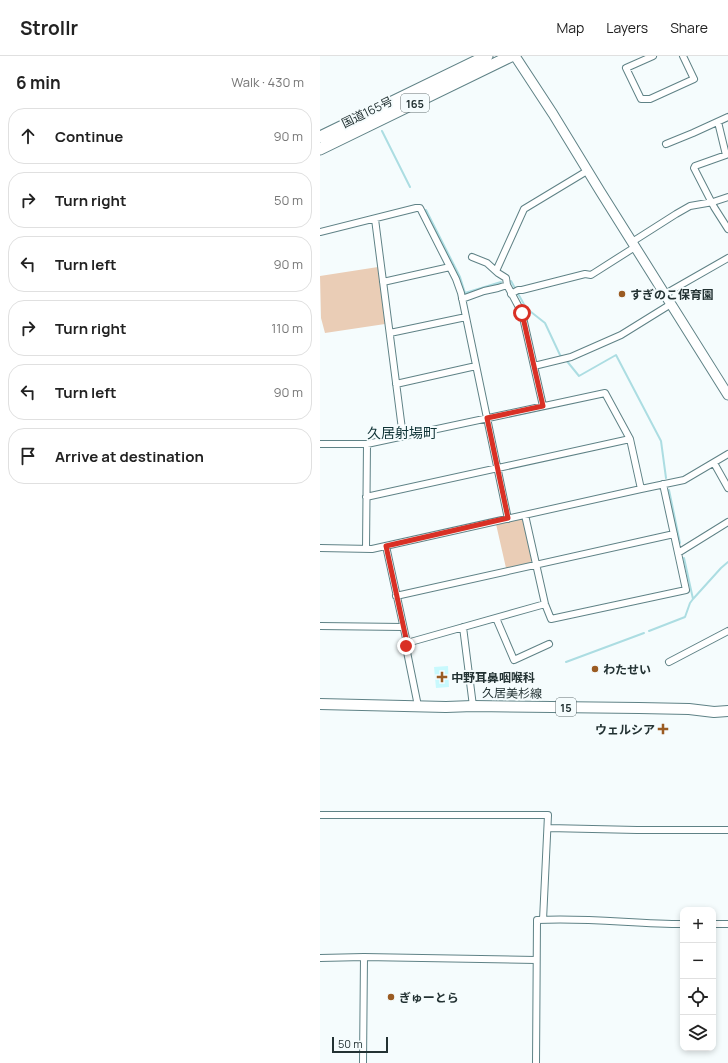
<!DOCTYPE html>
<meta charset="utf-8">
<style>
body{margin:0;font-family:Manrope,"Noto Sans JP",sans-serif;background:#f2f2f2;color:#222}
.controls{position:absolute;right:12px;bottom:12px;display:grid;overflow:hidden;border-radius:8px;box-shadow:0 2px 6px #0003}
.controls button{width:36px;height:36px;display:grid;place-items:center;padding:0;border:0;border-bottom:1px solid #e0e0e0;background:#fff;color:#222;font:20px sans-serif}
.scale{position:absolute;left:12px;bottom:10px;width:56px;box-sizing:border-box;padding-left:4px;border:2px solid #233233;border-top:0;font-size:11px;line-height:14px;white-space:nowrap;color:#233233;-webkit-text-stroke:3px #f5fcfd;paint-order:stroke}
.stop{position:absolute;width:12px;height:12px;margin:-9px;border:3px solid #d93025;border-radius:50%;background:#fff}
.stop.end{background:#d93025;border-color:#fff;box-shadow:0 1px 4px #0008}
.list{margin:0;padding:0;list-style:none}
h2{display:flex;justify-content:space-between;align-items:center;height:52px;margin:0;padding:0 16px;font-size:17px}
h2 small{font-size:13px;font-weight:400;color:#767676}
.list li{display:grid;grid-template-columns:26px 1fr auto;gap:12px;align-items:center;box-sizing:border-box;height:56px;margin:0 8px 8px;padding:0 8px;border:1px solid #e0e0e0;border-radius:16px}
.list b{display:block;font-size:15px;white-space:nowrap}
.list em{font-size:13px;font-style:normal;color:#767676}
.icon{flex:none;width:22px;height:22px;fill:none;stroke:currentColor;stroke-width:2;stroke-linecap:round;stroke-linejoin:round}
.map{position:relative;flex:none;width:408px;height:1007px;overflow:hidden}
header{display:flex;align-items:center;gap:24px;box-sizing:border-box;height:56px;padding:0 20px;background:#fff;border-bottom:1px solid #e0e0e0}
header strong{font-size:19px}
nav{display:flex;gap:22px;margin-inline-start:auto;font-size:14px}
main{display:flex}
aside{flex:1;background:#fff}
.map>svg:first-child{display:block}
.built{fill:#c8f9fd}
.green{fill:#eacdb6}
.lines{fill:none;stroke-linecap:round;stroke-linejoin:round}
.stream{stroke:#acdde2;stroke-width:2}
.street-casing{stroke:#5f8286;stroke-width:8}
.secondary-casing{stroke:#5f8286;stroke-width:11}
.primary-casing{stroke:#5f8286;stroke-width:12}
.highway-casing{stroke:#5f8286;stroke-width:13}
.street{stroke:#fff;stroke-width:6}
.secondary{stroke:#fff;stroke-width:9}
.primary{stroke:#fff;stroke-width:10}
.highway{stroke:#fff;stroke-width:11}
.route{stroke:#d93025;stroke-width:5}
.poi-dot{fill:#9a5b22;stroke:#f5fcfd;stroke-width:1.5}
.labels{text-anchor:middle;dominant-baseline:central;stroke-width:4;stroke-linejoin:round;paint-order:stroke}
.shield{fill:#f5fcfd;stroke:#626f70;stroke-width:1}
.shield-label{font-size:11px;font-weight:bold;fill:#233233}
.street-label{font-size:12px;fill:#233233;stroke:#f5fcfd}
.poi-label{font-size:12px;font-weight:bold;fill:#233233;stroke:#f5fcfd;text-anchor:start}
.quarter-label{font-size:14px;fill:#0f3336;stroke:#f5fcfd}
</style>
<header>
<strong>Strollr</strong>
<nav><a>Map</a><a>Layers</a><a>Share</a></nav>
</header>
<main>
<aside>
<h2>6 min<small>Walk · 430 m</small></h2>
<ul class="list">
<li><svg class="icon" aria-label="ahead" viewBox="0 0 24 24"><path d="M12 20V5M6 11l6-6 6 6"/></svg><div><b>Continue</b></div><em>90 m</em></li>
<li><svg class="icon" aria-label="right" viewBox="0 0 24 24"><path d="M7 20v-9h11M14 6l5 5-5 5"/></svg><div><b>Turn right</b></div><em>50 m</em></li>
<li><svg class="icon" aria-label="left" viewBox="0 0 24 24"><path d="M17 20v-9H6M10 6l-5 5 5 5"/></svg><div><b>Turn left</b></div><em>90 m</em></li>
<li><svg class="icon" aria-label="right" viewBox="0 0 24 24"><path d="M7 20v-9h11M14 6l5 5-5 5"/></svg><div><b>Turn right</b></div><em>110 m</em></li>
<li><svg class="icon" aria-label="left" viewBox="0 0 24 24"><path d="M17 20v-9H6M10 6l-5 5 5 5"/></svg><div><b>Turn left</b></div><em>90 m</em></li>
<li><svg class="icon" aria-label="arrive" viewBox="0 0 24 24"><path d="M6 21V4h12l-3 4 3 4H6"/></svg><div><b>Arrive at destination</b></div></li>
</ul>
</aside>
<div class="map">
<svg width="408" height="1007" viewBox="0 0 408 1007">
<rect width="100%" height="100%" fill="#f5fcfd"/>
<path class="built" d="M 128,610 L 129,631 L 116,632 L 114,611 Z"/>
<path class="green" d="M 58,211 L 65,268 L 5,277 L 1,262 L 0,220 Z
M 200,463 L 203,465 L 212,504 L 210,507 L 186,512 L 176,468 Z"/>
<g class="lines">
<path class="stream" d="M 62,75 L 90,131
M 106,154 L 140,221 L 145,237 L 181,226
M 191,225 L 206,252 L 225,267 L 240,299 L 243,301
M 246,304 L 259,320 L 296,299 L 341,385 L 346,422
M 349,434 L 360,487
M 364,502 L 373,543
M 329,575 L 365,561 L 370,547 L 373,543 L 401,512 L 408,506
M 246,606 L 324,577"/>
<g class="street-casing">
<path id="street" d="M 333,0 L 306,12 L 321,43 L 330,43 L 374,23 L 363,0
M 398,66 L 406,99 L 375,110 L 374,112 L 394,151 L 408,173
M 346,88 L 373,77 L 408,61
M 55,163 L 83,381
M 0,176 L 96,152 L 100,152 L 136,223 L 141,237 L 188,463
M 312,186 L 356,158 L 370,150 L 393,146 L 408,141
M 152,201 L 167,207 L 178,217 L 186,222 L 187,229 L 202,257 L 223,350
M 176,215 L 204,153 L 267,115
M 63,226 L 130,211
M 191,238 L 198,234 L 202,234 L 265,218 L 271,219 L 315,191
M 345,238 L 408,202
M 142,243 L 164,235 L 178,232 L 187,229
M 70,277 L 146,261
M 214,310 L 251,301 L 301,279 L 351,248
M 76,328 L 156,310
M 0,388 L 47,388 L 285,337 L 310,383 L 321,433
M 394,407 L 408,432
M 343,428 L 358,497
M 46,441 L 310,383
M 205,459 L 225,548 L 231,563 L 366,534 L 358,497 L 408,466
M 66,490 L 87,587 L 86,591 L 98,650
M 0,492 L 52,493 L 321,433 L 364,424 L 408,398
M 46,493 L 47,388
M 76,540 L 354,478
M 176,562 L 194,604 L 229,588
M 0,570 L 83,571
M 143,571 L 153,650
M 87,587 L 225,548
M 349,606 L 408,575
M 0,759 L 228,759 L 223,864
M 228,772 L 317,774 L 408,774
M 393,868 L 408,868
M 0,902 L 44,901 L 216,904
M 43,1007 L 44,901
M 216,1007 L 217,864 C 266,861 315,868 363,868"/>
</g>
<g class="secondary-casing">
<path id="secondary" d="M 195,0 L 233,58 L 280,135 L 408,339"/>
</g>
<g class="primary-casing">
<path id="primary" d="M 0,648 L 126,651 L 153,650 L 319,652 L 369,653 L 394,656 L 408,655"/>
</g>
<g class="highway-casing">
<path id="highway" d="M 0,81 L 167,0
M 0,93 L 191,0"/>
</g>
<use href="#street" class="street"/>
<use href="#secondary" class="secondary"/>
<use href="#primary" class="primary"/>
<use href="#highway" class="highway"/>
</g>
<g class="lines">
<path class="route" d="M 86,590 L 87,587 L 66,490 L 188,462 L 167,362 L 223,350 L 202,257"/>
</g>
<g class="poi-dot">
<circle cx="302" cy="238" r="4"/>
<circle cx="275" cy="613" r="4"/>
<path d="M120 615h4v4h4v4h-4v4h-4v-4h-4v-4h4z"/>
<path d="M341 667h4v4h4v4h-4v4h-4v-4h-4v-4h4z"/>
<circle cx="71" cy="941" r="4"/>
</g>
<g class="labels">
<g class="shield">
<rect x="81" y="38" width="28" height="18" rx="3"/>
<rect x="236" y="642" width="20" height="18" rx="3"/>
</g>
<g class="shield-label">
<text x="95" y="47">165</text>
<text x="246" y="651">15</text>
</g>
<g class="street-label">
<text transform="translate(47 56) rotate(-26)">国道165号</text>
<text transform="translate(192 637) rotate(1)">久居美杉線</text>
</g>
<g class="poi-label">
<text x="310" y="238">すぎのこ保育園</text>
<text x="283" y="613">わたせい</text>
<text x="131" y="621">中野耳鼻咽喉科</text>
<text x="335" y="673" text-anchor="end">ウェルシア</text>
<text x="79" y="941">ぎゅーとら</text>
</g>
<g class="quarter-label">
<text x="82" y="376">久居射場町</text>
</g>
</g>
</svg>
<div class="controls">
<button>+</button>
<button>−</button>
<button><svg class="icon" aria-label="locate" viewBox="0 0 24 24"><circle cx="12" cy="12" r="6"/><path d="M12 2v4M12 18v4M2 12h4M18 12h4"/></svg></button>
<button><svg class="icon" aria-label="layers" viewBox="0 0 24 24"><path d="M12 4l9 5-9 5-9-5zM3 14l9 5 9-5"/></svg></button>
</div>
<div class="scale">50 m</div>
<div class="stop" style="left:202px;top:257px"></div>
<div class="stop end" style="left:86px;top:590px"></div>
</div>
</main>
